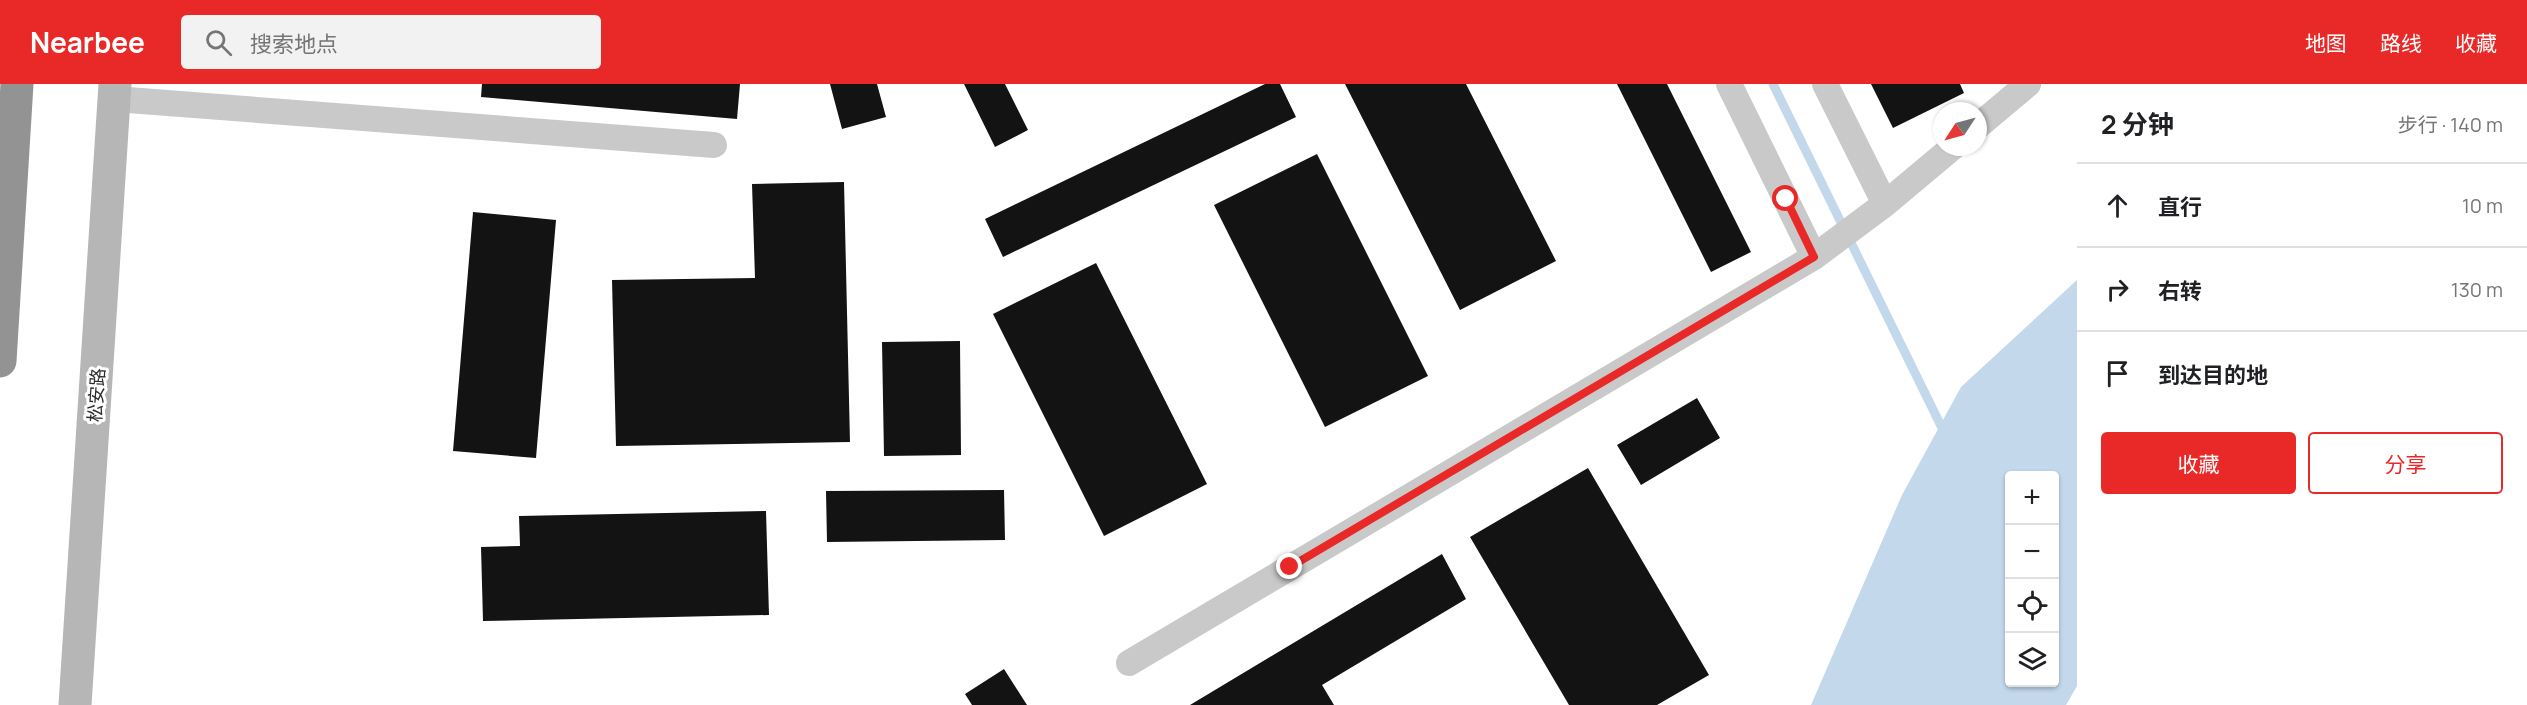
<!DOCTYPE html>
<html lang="zh">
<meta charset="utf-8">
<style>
body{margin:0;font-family:Manrope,"Noto Sans SC",sans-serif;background:#f2f2f2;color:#202124}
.controls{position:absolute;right:18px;bottom:18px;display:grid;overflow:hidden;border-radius:6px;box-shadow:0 2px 4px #0004}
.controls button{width:54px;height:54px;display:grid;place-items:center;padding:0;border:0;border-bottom:2px solid #e0e0e0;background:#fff;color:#202124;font:30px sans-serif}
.compass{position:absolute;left:1933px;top:18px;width:54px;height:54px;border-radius:50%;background:#fff;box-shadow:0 2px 4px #0004;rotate:234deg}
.stop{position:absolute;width:18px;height:18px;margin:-14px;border:4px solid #e92927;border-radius:50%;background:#fff}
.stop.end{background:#e92927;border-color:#fff;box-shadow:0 2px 6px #0008}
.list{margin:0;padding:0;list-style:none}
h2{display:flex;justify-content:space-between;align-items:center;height:78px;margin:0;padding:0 24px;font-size:26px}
h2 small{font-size:20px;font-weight:400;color:#757577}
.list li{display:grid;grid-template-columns:39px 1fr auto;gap:18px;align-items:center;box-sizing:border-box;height:84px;padding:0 24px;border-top:2px solid #e0e0e0}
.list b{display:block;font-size:22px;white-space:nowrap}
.list em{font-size:20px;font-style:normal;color:#757577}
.actions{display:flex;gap:12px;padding:18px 24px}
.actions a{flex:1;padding:14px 0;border:2px solid #e92927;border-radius:6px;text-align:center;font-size:21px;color:#e92927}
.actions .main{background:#e92927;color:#fff}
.icon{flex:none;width:33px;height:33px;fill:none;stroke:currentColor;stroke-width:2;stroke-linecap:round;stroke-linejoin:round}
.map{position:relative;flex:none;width:2077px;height:621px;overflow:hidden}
header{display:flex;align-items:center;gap:36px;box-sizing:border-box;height:84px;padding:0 30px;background:#e92927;color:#fff}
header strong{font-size:28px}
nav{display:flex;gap:33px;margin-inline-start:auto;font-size:21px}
.search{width:420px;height:54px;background:#f2f2f2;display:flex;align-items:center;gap:15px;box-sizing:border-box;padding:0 21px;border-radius:6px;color:#757577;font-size:22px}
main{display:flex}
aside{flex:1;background:#fff}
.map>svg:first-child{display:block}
.water{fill:#c3d8eb;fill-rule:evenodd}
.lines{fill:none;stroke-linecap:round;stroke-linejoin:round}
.stream{stroke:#c3d8eb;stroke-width:9}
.building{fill:#131313}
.minor{stroke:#c9c9c9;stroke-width:26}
.secondary{stroke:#b6b6b6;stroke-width:33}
.motorway{stroke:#939393;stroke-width:33}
.route{stroke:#e92927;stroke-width:8}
.labels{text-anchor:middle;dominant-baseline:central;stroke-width:6;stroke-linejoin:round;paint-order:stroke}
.street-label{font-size:18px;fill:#2c2c2c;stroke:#fff}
</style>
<header>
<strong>Nearbee</strong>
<div class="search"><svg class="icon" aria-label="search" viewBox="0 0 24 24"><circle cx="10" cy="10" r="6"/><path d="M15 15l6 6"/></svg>搜索地点</div>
<nav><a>地图</a><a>路线</a><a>收藏</a></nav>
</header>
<main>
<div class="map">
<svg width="2077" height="621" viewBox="0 0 2077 621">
<rect width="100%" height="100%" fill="#fff"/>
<path class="water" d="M 2077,196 L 2077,602 L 2066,621 L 1811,621 L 1902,411 L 1961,303 ZM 2010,392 L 2054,392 L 2054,598 L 2010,598 Z"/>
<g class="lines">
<path class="stream" d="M 1773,0 L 1945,350"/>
</g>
<path class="building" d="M 482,0 L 740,0 L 737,35 L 481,13 Z
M 830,0 L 877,0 L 886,33 L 842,45 Z
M 964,0 L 1005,0 L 1028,46 L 995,63 Z
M 1265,0 L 1280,0 L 1296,33 L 1003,173 L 985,135 Z
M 1345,0 L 1466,0 L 1556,177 L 1460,226 Z
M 1617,0 L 1667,0 L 1751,168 L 1711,188 Z
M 1871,0 L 1960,0 L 1964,9 L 1893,44 Z
M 1317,70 L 1428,292 L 1325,343 L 1214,121 Z
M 844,98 L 850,358 L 616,362 L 612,196 L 755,194 L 752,100 Z
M 473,128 L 556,136 L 536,374 L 453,367 Z
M 1096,179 L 1207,400 L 1104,452 L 993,230 Z
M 960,257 L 961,371 L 884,372 L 882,258 Z
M 1697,314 L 1720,354 L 1641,401 L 1617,361 Z
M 1588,384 L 1709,591 L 1657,621 L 1569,621 L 1470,453 Z
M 1004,406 L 1005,456 L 827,458 L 826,407 Z
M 766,427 L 769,531 L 483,537 L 481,463 L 520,462 L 519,432 Z
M 1442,470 L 1466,515 L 1322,601 L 1334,621 L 1190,621 Z
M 1004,585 L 1027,621 L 972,621 L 965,610 Z"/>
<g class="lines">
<path class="minor" d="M 1729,0 L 1814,173
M 1825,0 L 1885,120
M 115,15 L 714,61
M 1978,42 L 2028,0
M 1129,579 L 1814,173 L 1885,120 L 1953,63"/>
<path class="secondary" d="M 75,621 L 115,0"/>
<path class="motorway" d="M 0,277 L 17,0"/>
</g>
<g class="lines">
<path class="route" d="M 1290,483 L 1814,173 L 1786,115"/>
</g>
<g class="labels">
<g class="street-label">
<text transform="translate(96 311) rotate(-86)">松安路</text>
</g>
</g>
</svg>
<div class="controls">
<button>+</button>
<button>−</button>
<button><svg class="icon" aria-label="locate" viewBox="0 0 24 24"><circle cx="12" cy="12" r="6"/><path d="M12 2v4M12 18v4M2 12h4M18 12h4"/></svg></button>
<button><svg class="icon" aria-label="layers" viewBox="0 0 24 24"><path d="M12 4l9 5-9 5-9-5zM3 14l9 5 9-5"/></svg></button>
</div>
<svg class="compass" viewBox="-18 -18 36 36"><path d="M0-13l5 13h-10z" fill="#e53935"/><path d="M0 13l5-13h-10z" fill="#757577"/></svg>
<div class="stop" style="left:1786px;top:115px"></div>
<div class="stop end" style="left:1290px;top:483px"></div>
</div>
<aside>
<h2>2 分钟<small>步行 · 140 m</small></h2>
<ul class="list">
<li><svg class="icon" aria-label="ahead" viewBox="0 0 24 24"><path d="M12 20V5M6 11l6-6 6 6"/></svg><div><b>直行</b></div><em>10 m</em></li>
<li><svg class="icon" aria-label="right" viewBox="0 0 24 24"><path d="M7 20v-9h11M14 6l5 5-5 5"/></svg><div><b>右转</b></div><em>130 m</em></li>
<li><svg class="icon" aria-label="arrive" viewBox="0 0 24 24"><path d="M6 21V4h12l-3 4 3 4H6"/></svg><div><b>到达目的地</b></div></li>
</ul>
<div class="actions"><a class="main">收藏</a><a>分享</a></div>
</aside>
</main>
